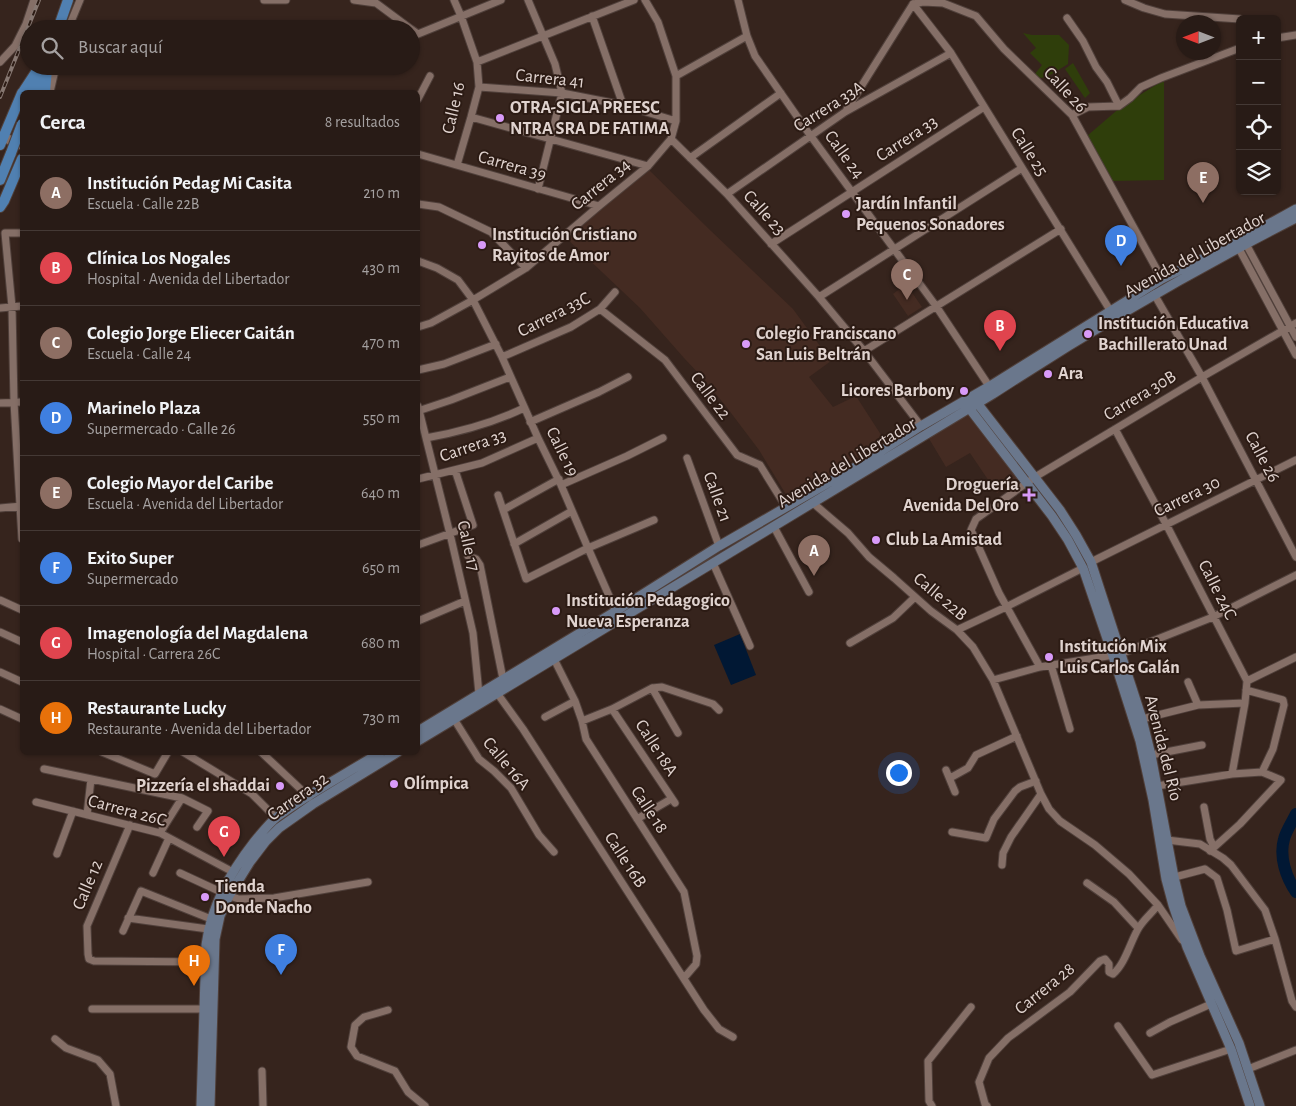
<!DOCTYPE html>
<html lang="es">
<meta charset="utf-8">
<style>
body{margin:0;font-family:"Alegreya Sans",sans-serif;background:#30241f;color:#f1f3f6}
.controls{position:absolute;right:15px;top:15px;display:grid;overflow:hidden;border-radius:8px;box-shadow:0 1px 4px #0004}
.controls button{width:45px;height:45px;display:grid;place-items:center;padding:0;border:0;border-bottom:1px solid #443935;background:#281b16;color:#f1f3f6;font:25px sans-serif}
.compass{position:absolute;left:1176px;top:15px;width:45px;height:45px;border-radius:50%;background:#281b16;box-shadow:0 1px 4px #0004;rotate:270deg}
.you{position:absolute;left:898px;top:772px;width:18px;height:18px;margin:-12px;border:4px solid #fff;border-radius:50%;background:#1a73e8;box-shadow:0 0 0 8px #1a73e833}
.badge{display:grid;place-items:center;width:32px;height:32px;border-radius:50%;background:#0b8043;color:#fff;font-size:16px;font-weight:700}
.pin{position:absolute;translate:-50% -41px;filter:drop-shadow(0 1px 2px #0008)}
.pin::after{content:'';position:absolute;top:26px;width:18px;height:15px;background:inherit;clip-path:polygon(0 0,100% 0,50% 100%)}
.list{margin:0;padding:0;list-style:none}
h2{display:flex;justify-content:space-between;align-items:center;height:65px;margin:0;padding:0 20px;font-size:21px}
h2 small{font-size:16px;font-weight:400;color:#a5a1a1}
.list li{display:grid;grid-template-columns:32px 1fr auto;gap:15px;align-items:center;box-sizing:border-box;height:75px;padding:0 20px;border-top:1px solid #443935}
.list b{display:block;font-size:19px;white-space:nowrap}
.list p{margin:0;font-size:16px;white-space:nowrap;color:#a5a1a1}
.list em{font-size:16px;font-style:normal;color:#a5a1a1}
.icon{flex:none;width:28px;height:28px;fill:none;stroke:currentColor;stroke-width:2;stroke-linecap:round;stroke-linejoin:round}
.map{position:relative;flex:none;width:1296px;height:1106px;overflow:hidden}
.search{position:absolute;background:#281b16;box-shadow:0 1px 4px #0004;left:20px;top:20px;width:400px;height:55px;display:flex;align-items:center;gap:12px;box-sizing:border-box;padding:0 18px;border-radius:28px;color:#a5a1a1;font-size:19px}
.panel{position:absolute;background:#281b16;box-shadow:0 1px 4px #0004;left:20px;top:90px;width:400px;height:665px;border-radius:8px}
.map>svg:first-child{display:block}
.built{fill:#442b22}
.green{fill:#2f3e0b}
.water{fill:#011834}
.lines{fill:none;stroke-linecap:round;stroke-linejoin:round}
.river{stroke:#011834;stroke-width:12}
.minor-casing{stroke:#50403b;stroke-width:9}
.tertiary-casing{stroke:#50403b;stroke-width:11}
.secondary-casing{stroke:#50403b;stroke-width:11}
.primary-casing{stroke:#50403b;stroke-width:12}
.minor{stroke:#856f67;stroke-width:7}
.tertiary{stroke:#856f67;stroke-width:9}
.secondary{stroke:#6a778c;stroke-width:9}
.primary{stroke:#5080b1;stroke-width:10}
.rail-casing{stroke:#867771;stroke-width:4}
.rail{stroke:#2c1b14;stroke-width:2;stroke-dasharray:5.5;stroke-linecap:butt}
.primary-bridge-casing{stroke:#50403b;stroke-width:12;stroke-linecap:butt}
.primary-bridge{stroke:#5080b1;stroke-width:10}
.poi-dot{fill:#d89af8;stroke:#2c1b14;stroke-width:2}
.labels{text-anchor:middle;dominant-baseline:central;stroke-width:4;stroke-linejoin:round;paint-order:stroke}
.street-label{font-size:18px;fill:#e0d3cf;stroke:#2c1b14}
.poi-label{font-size:18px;font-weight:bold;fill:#e0d3cf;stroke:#2c1b14;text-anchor:start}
</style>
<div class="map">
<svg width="1296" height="1106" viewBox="0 0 1296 1106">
<rect width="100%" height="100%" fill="#36241d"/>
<path class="built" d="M 648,169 L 711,231 L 793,309 L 831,361 L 809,377 L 833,407 L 856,396 L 885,441 L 855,459 L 790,501 L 759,450 L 725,405 L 702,377 L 684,358 L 640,308 L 564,236 Z
M 906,284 L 922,307 L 908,316 L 893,294 Z
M 967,413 L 1019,480 L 997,493 L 970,453 L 946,467 L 928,437 Z"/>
<path class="green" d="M 1023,33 L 1032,35 L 1059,35 L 1069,45 L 1068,64 L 1047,77 L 1039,78 L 1035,74 L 1042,65 L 1030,53 L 1036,48 Z
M 1073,63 L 1090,93 L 1085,98 L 1065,69 Z
M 1164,80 L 1164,180 L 1112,181 L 1087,136 L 1122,106 Z"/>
<path class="water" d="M 740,634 L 756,675 L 731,685 L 714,645 Z"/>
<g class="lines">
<path class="river" d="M 1296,814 C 1292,822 1286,831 1284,839 C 1279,857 1286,877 1296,892"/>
<g class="minor-casing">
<path id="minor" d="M 264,0 L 286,0
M 354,0 L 376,3 L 411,29
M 454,0 L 461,16 L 477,62 L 479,87 L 471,117 L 457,165
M 528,0 L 555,64 L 562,93 L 538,189
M 738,0 L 747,36 L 755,56 L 810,135 L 936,306 L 991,389
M 1125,0 L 1144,8 L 1165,14 L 1240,19
M 913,4 L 923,2 L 943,3 L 976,16 L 1004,49 L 1072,115 L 1162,279
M 913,4 L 951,53 L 1113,315
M 592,16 L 623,105
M 1067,18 L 1083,41 L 1096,67 L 1107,82 L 1119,106
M 68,29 L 80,0
M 411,29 L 418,34 L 501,0
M 1277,38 L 1296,35
M 0,62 L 15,46 L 26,24 L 34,0
M 477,62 L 634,0
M 676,76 L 747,36
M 479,87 L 562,93 L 623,105 L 676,121
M 50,92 L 56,66
M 418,99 L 430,76
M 847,109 L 913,4
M 1072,115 L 1088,107 L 1119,106 L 1130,98 L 1141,87 L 1161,78 L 1240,48
M 471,117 L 648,166
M 671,139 L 727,194 L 819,297 L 864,351 L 921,426
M 418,154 L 599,206
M 690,158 L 781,93
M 727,194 L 845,112 L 951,53
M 418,204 L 439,207 L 491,232 L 526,268
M 22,233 L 5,233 L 12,307 L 14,402 L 22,539
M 1243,242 L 1246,244 L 1296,337
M 771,244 L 984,107
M 1237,245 L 1296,355
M 418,261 L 437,268 L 458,280 L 473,300 L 502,357 L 538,438 L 561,485 L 588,548 L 617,614
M 1154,294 L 1202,377 L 1296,557
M 819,297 L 1022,168
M 0,308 L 22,306
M 600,309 L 665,360 L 737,455 L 760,465 L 786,507
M 418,327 L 431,323 L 473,300 L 526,268 L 599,206 L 648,166 L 671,139 L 676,121 L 676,76 L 658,22 L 645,0
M 864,351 L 1061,229
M 502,357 L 571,327 L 600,309 L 615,292
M 418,370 L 444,364 L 496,344
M 0,403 L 22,402
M 418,406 L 450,534 L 473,633 L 479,694
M 418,411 L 451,400 L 510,377
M 530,422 L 599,392 L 628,377
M 1115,429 L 1166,524 L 1247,681 L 1245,703 L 1232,774
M 426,438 C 460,432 493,423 524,408
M 687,458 L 719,546
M 418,479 L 482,463 L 538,438
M 561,485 L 627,456 L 663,438
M 498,495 L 526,579 L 588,548 L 654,520
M 813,503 L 848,533 L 869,557 L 894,578 L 931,611 L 957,630 L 973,647 L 993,680 L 1041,794 L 1049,809 L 1060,821 L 1095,845 L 1129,874 L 1158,905 L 1182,940
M 0,508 L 22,506
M 503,510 L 559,479
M 774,527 L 809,592
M 514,544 L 572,511
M 418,545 L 473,525 L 455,470
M 468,556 L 476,559 L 480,565 L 503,679
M 1091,562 L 1296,460
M 713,563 L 750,646
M 0,600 L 22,610
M 418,621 L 465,601
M 957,630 L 1006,607 L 1083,568
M 0,632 L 22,642
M 850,643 L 893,618 L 915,597
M 554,659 L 575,701 L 582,721 L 586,739 L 684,892 L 697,956 L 696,964 L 684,978
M 1051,665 L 1070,729
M 1040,667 L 999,593 L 971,530 L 976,519 L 1035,477 L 1202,377 L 1296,323
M 0,672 L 22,682
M 993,680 L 1040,667 L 1120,654 L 1213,617 L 1296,575
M 1247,681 L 1296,657
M 1188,682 L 1198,705
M 652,688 L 678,733
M 1246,690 L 1283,700 L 1284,705 L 1273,749 L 1262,772
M 497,693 L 523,729 L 704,1010 L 719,1029 L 733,1037
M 0,709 L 22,719
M 612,709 L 675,803
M 545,717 L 575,701
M 454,719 L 479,759 L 494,771 L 511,788 L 539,835 L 554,852
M 1142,719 L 1198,705 L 1245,703
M 582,721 L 612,709 L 652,688 L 662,687 L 713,704 L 719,710
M 102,752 L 155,774 L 168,752
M 183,752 L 252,794 L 276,818
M 261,752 L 309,797
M 1151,755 L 1202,745
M 44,769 L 182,798 L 208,811 L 197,827
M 946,770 L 955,792
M 950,778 L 968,768 L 976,755 L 1017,736
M 1157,786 L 1232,774 L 1262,772 L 1281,780 L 1240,824 L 1210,851
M 36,802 L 160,833 L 233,872
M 1204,807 L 1210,839 L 1214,847
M 87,815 L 91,779
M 637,819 L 671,799
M 130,825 L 87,926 L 88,954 L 89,959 L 94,961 L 206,962
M 952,832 L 986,838 L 994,819 L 1015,791 L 1020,787 L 1036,781
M 160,833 L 182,798
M 1167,840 L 1200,844 L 1223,858 L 1231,865 L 1265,910 L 1275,939 L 1292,1001 L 1296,1007
M 57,854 L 73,811
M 1002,865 L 1003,853 L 1011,837 L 1041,794
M 153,873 L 169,838
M 180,873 L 221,892
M 1171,878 L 1205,869 L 1217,878 L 1227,910 L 1236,951 L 1275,939
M 1087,883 L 1114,902 L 1138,928
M 229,896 L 239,899 L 274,898 L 368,882
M 128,918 L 208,929
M 123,931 L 141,891 L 211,919
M 92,1009 L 204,1009
M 388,1010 L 364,1017 L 355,1025 L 351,1047 L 357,1056 L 395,1071 L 408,1092 L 425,1106
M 1118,1026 L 1152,1075 L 1231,1049
M 1150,1033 L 1170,1022 L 1211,1004
M 55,1039 L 66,1048 L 98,1060 L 110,1074 L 116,1106
M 1248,1069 L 1296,1050
M 262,1071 L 263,1106
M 932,1106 L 929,1101 L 928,1061 L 971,1007
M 987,1106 L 985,1104 L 979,1082 L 989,1058 L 1008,1038 L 1070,992 L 1100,961 L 1105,959 L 1109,964 L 1109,972 L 1113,974 C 1125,964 1130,943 1138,929 C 1143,920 1152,913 1158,905"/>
</g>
<g class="tertiary-casing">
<path id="tertiary" d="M 0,136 L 22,145"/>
</g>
<g class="secondary-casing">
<path id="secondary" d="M 974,399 L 1060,510 L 1076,535 L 1091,562 L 1142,719 L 1151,755 L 1174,877 L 1181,906 L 1200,956 L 1239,1043 L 1260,1106
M 966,404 L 1052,516 L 1068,540 L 1083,568 L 1113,656 L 1140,741 L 1153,800 L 1166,879 L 1173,905 L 1187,947 L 1231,1049 L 1250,1106
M 418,731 L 616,611 L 719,546 L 859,465 L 921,426 L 990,386 L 1162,279 L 1236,242 L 1296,209
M 418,741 L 993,394 C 1091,330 1192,271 1296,218
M 201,1106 L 206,945 C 211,906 230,873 254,842 C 261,834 268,824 277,817 C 309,793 346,774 381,752
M 210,1106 L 215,939 L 220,916 L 229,896 L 250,862 L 266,841 L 279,828 L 313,804 L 398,752"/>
</g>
<g class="primary-casing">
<path id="primary" d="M 58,29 L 68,0
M 23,92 L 40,66
M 34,92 L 43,70
M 45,92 L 47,69
M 0,145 L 22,93
M 0,180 L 11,153
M 0,207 L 4,201 L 22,159"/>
</g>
<use href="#minor" class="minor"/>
<use href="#tertiary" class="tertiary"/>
<use href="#secondary" class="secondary"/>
<use href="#primary" class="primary"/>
<g class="rail-casing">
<path id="rail" d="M 0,97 L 39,0"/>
</g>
<use href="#rail" class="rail"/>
<g class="primary-bridge-casing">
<path id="primary-bridge" d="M 11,153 L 22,124"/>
</g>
<use href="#primary-bridge" class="primary-bridge"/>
</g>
<g class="poi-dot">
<circle cx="500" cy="118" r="5"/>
<circle cx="846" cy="214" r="5"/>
<circle cx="482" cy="245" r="5"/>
<circle cx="1088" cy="334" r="5"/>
<circle cx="746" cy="344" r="5"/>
<circle cx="1048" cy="374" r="5"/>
<circle cx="964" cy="391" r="5"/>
<path d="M1026.5 487.5h5v5h5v5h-5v5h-5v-5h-5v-5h5z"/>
<circle cx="876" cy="540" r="5"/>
<circle cx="556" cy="611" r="5"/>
<circle cx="1049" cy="657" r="5"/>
<circle cx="394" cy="784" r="5"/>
<circle cx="280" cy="786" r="5"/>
<circle cx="205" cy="897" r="5"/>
</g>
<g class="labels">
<g class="street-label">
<text transform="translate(550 79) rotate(6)">Carrera 41</text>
<text transform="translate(1065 90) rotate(47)">Calle 26</text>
<text transform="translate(829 107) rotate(-32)">Carrera 33A</text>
<text transform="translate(454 108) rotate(-77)">Calle 16</text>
<text transform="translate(907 139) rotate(-33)">Carrera 33</text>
<text transform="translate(1029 152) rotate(58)">Calle 25</text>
<text transform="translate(844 155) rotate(54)">Calle 24</text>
<text transform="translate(512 166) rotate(16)">Carrera 39</text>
<text transform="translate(601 185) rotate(-39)">Carrera 34</text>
<text transform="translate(764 213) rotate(48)">Calle 23</text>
<text transform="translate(1195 255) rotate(-29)">Avenida del Libertador</text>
<text transform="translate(554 315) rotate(-27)">Carrera 33C</text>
<text transform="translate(710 396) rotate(53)">Calle 22</text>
<text transform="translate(1140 396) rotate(-31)">Carrera 30B</text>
<text transform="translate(473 446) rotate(-19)">Carrera 33</text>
<text transform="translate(562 452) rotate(64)">Calle 19</text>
<text transform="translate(1262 457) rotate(62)">Calle 26</text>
<text transform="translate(847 463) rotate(-31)">Avenida del Libertador</text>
<text transform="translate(717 497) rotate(70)">Calle 21</text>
<text transform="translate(1187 497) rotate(-26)">Carrera 30</text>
<text transform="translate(468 546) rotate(77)">Calle 17</text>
<text transform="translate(1217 590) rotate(63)">Calle 24C</text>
<text transform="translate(940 597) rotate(40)">Calle 22B</text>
<text transform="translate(656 748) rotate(57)">Calle 18A</text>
<text transform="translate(1163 748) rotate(76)">Avenida del Río</text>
<text transform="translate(506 764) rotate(50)">Calle 16A</text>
<text transform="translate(298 797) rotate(-35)">Carrera 32</text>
<text transform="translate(649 810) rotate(57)">Calle 18</text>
<text transform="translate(127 811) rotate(15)">Carrera 26C</text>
<text transform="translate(625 860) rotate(57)">Calle 16B</text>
<text transform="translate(88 885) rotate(-67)">Calle 12</text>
<text transform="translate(1045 989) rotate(-39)">Carrera 28</text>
</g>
<g class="poi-label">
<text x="510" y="108">OTRA-SIGLA PREESC<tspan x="510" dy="21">NTRA SRA DE FATIMA</tspan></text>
<text x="856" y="204">Jardín Infantil<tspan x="856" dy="21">Pequenos Sonadores</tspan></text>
<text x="492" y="235">Institución Cristiano<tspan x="492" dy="21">Rayitos de Amor</tspan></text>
<text x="1098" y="324">Institución Educativa<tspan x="1098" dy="21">Bachillerato Unad</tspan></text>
<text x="756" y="334">Colegio Franciscano<tspan x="756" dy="21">San Luis Beltrán</tspan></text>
<text x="1058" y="374">Ara</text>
<text x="954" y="391" text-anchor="end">Licores Barbony</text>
<text x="1019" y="485" text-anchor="end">Droguería<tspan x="1019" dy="21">Avenida Del Oro</tspan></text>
<text x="886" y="540">Club La Amistad</text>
<text x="566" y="601">Institución Pedagogico<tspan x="566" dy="21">Nueva Esperanza</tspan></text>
<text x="1059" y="647">Institución Mix<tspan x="1059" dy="21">Luis Carlos Galán</tspan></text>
<text x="404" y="784">Olímpica</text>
<text x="270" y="786" text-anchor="end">Pizzería el shaddai</text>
<text x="215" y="887">Tienda<tspan x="215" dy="21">Donde Nacho</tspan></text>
</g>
</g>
</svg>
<div class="controls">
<button>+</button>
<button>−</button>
<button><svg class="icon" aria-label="locate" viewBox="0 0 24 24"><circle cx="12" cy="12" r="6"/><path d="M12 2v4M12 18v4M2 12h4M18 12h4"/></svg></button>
<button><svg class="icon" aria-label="layers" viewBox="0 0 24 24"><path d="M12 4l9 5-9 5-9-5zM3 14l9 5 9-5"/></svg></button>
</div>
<svg class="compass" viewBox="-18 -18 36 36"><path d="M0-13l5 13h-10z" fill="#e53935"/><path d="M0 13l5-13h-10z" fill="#a5a1a1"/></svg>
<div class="you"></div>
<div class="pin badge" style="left:814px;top:576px;background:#8d6e63">A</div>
<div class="pin badge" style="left:1000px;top:351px;background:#e0444e">B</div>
<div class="pin badge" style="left:907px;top:300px;background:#8d6e63">C</div>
<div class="pin badge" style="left:1121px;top:266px;background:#3f7fe0">D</div>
<div class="pin badge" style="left:1203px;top:203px;background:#8d6e63">E</div>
<div class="pin badge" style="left:281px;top:975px;background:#3f7fe0">F</div>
<div class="pin badge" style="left:224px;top:857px;background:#e0444e">G</div>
<div class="pin badge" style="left:194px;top:986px;background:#e8710a">H</div>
<div class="search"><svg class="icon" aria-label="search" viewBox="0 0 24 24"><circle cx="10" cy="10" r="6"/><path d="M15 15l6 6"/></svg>Buscar aquí</div>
<section class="panel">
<h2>Cerca<small>8 resultados</small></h2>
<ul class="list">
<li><span class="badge" style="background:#8d6e63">A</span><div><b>Institución Pedag Mi Casita</b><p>Escuela · Calle 22B</p></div><em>210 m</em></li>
<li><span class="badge" style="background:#e0444e">B</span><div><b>Clínica Los Nogales</b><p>Hospital · Avenida del Libertador</p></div><em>430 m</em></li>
<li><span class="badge" style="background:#8d6e63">C</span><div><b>Colegio Jorge Eliecer Gaitán</b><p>Escuela · Calle 24</p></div><em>470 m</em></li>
<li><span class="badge" style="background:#3f7fe0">D</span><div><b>Marinelo Plaza</b><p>Supermercado · Calle 26</p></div><em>550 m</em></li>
<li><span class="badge" style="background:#8d6e63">E</span><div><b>Colegio Mayor del Caribe</b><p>Escuela · Avenida del Libertador</p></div><em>640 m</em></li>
<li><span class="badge" style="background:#3f7fe0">F</span><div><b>Exito Super</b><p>Supermercado</p></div><em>650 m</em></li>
<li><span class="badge" style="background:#e0444e">G</span><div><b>Imagenología del Magdalena</b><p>Hospital · Carrera 26C</p></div><em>680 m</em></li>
<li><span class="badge" style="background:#e8710a">H</span><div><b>Restaurante Lucky</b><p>Restaurante · Avenida del Libertador</p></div><em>730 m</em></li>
</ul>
</section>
</div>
